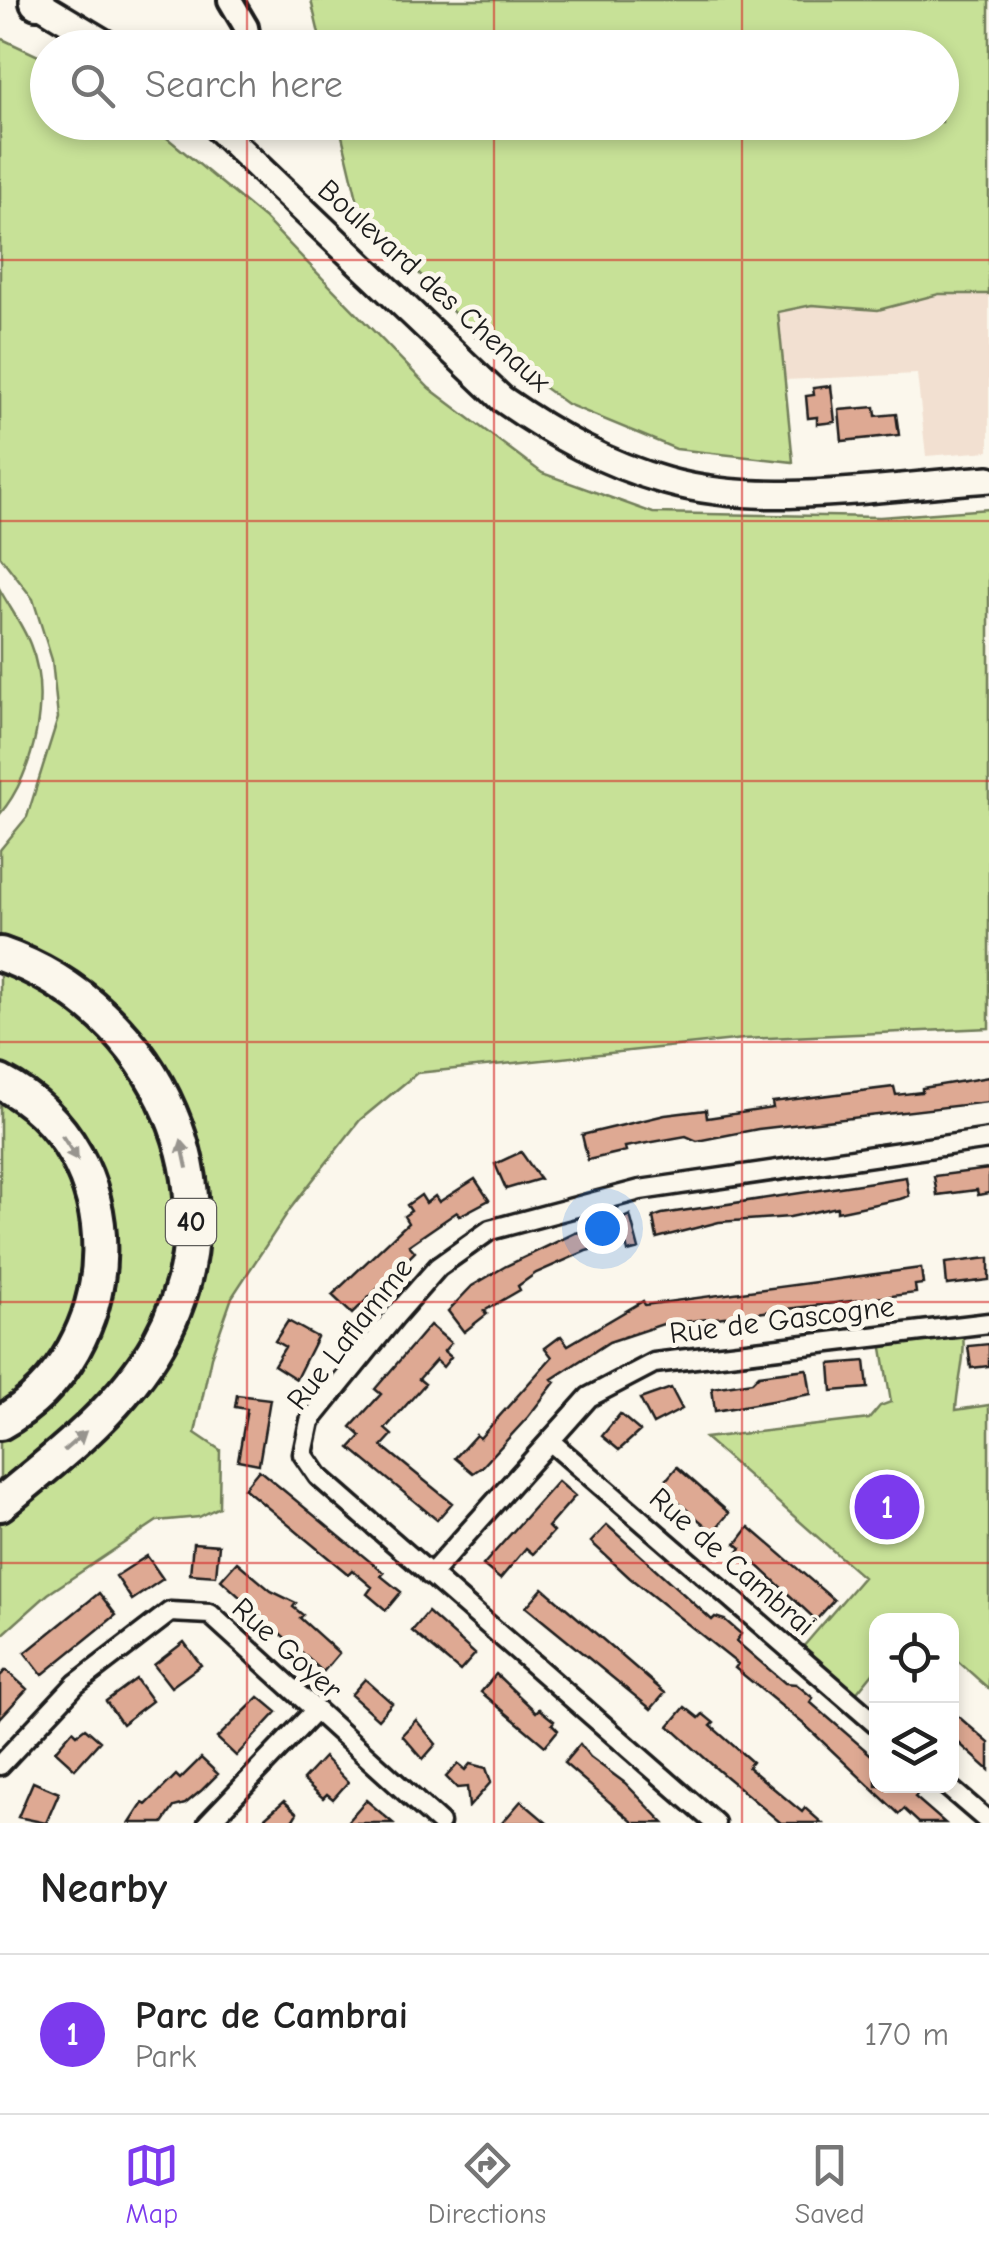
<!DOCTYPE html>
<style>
body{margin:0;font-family:"Comic Neue",sans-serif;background:#f6f6f6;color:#222}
.controls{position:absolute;right:30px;bottom:30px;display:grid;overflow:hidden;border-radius:20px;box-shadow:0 5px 15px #0003}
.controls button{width:90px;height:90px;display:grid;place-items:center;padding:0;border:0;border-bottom:2px solid #e0e0e0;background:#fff;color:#222;font:50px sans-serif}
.you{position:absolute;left:602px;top:1228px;width:35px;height:35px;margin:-25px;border:8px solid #fff;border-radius:50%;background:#1a73e8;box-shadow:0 0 0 15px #1a73e833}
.badge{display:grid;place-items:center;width:65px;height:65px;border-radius:50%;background:#7c3aed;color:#fff;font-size:32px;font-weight:700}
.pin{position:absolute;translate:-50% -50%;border:5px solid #fff;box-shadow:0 2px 10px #0006}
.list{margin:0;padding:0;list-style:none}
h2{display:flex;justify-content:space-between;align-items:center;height:130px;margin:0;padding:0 40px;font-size:42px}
h2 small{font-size:32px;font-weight:400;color:#767676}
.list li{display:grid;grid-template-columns:65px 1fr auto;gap:30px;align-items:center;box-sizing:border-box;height:160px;padding:0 40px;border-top:2px solid #e0e0e0}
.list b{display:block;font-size:38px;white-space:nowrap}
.list p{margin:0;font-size:32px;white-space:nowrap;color:#767676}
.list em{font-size:32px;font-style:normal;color:#767676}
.icon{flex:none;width:55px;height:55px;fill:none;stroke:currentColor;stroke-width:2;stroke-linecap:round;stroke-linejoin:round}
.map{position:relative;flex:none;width:989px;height:1823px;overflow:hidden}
.search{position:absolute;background:#fff;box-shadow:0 5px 15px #0003;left:30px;right:30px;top:30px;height:110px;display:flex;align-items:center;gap:25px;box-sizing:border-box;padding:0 35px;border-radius:55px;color:#767676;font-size:38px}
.sheet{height:290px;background:#fff}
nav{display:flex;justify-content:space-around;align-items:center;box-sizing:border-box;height:140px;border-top:2px solid #e0e0e0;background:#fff;font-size:28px;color:#767676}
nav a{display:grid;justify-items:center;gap:5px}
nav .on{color:#7c3aed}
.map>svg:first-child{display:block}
.built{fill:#f2e0d1}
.green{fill:#c7e197;stroke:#727e5a;stroke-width:2.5}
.building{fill:#dea993;stroke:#1c1c1c;stroke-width:2.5}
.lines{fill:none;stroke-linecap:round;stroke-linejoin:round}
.minor-casing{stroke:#1c1c1c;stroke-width:25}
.tertiary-casing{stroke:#1c1c1c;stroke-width:30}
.secondary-casing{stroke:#1c1c1c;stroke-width:32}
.motorway-casing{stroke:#1c1c1c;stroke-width:40}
.minor{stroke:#fbf7ec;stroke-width:18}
.tertiary{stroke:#fbf7ec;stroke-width:22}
.secondary{stroke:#fbf7ec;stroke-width:25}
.motorway{stroke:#fbf7ec;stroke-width:32}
.oneway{fill:#97948e}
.grid{fill:none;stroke:#d62828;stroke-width:2.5;stroke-opacity:0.55}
.labels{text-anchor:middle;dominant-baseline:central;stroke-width:10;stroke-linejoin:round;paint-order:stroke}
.shield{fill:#fbf7ec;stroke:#5f5e5a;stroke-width:2.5}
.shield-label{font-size:28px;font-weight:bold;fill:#1c1c1c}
.street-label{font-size:30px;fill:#1c1c1c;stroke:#fbf7ec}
</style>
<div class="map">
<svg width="989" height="1823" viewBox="0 0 989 1823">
<rect width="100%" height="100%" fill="#fbf7ec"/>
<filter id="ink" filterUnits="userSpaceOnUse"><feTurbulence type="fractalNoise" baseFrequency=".01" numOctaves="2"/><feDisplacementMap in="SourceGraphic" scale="20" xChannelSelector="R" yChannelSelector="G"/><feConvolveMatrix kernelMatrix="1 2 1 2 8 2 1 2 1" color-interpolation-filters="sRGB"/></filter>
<g filter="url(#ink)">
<path class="built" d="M 939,294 L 989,294 L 989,451 L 926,456 L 917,374 L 785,380 L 778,312 L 812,305 L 878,310 Z"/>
<path class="green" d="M 311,0 L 989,0 L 989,294 L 939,294 L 878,310 L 812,305 L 778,312 L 793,462 L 676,449 L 567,404 L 474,336 L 358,203 L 339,123 L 942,122 L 942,48 L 322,47 Z
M 0,38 L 47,60 L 48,122 L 149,123 L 264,218 L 429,388 L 542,473 L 653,513 L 880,517 L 989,509 L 989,1028 L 744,1039 L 417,1073 L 360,1120 L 290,1209 L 232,1297 L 211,1357 L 195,1433 L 220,1450 L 219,1507 L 199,1517 L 157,1521 L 48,1594 L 0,1637 L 0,1523 C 64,1472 144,1417 181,1341 C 243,1211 195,1057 81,977 C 58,961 28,941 0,936 L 0,850 L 27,817 L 58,718 L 52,660 L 33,599 L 0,556 Z
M 0,590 C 10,608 23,626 30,644 C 51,695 35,773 0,814 Z
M 0,971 C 27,984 66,995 89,1015 C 170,1088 199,1206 160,1307 C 154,1321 150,1337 142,1349 C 103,1405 52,1444 0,1487 L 0,1433 L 102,1322 L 112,1279 L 114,1233 L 103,1189 L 0,1070 Z
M 0,1095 L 39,1119 L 78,1179 L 87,1233 L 80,1317 L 37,1380 L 0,1403 Z
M 963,1334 C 966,1359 957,1384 956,1410 L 989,1405 L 989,1689 L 952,1656 L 952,1620 L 876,1620 L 876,1669 L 850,1701 L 796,1655 L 863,1577 L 705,1438 L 869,1419 L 880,1406 L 891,1402 L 880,1336 Z"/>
<path class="building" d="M 831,386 L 835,422 L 817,424 L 817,417 L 808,418 L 806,396 L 814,395 L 813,388 Z
M 875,407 L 876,416 L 896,414 L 899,435 L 842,441 L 839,410 Z
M 989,1077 L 989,1102 L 758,1129 L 697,1141 L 686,1136 L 625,1147 L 626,1151 L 588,1160 L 582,1135 L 665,1115 L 706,1110 L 707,1118 L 773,1108 L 772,1102 L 894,1087 L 896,1095 L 922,1092 L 922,1088 Z
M 521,1152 L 540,1179 L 506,1189 L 495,1164 Z
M 989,1169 L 989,1193 L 978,1195 L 977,1190 L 937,1195 L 934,1176 Z
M 906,1177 L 909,1196 L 900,1199 L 837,1212 L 837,1207 L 790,1217 L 719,1222 L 657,1238 L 653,1217 L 662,1214 Z
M 475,1179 L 489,1200 L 459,1216 L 457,1212 L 409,1245 L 415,1252 L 352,1314 L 332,1295 L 408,1223 L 404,1216 L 411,1211 L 407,1205 L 421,1195 L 426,1203 L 435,1196 L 439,1202 Z
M 630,1215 L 639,1249 L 628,1252 L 625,1241 L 586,1251 L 536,1273 L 518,1286 L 520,1290 L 484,1311 L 487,1314 L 464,1332 L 448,1311 L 472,1286 L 506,1266 L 575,1233 L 601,1228 Z
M 989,1258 L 989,1280 L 947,1285 L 945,1263 Z
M 921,1268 L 923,1284 L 915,1285 L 916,1293 L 676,1323 L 675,1320 L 609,1342 L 552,1379 L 555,1382 L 528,1417 L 482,1467 L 473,1473 L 455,1458 L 476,1435 L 480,1438 L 552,1357 L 545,1348 L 561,1336 L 568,1345 L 643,1301 L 645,1305 Z
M 288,1321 L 317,1337 L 296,1379 L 274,1365 L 285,1347 L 275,1341 Z
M 430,1325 L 451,1343 L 444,1351 L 451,1357 L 443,1367 L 436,1360 L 419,1379 L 425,1384 L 385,1429 L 392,1435 L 382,1446 L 452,1503 L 437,1520 L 350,1448 L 361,1436 L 351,1427 L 381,1394 L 375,1389 Z
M 989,1344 L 989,1366 L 971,1368 L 968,1346 Z
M 865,1361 L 868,1388 L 832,1391 L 830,1364 Z
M 807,1369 L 811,1394 L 715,1411 L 712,1388 L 752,1382 L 759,1375 Z
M 671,1388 L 682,1409 L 653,1424 L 640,1399 Z
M 237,1395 L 270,1399 L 259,1464 L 238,1460 L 247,1409 L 235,1407 Z
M 620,1414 L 640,1431 L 619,1450 L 602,1436 Z
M 677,1467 L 729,1513 L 713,1532 L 660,1487 Z
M 259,1470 L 384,1573 L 381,1576 L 401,1592 L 386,1610 L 367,1594 L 372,1587 L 352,1570 L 348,1574 L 244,1488 Z
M 558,1481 L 575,1496 L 548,1527 L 553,1532 L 533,1554 L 526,1548 L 500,1579 L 483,1565 Z
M 607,1525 L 712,1620 L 715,1617 L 725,1620 L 741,1634 L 736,1641 L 785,1683 L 796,1684 L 813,1698 L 810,1702 L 876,1759 L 876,1786 L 909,1786 L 918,1793 L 915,1797 L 945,1823 L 919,1823 L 904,1809 L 899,1814 L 806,1726 L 735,1668 L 738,1664 L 630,1578 L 591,1542 Z
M 749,1527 L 834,1600 L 816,1620 L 754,1562 L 751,1565 L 737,1553 L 741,1548 L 736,1544 Z
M 193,1543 L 219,1545 L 216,1576 L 190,1574 Z
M 147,1556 L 163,1579 L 132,1600 L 116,1576 Z
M 237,1562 L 271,1591 L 296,1603 L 293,1607 L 303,1615 L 300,1618 L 339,1653 L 323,1672 L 221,1580 Z
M 543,1588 L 665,1693 L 651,1709 L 526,1607 Z
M 99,1593 L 116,1615 L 42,1675 L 25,1653 Z
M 428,1612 L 475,1654 L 460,1671 L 412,1631 Z
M 184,1642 L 201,1665 L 171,1687 L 154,1665 Z
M 6,1670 L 27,1689 L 0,1718 L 0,1676 Z
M 496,1674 L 536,1712 L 539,1709 L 554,1721 L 552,1724 L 558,1730 L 545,1746 L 481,1692 Z
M 136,1679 L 152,1701 L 122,1724 L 106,1701 Z
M 365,1679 L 392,1703 L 378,1719 L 351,1695 Z
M 259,1697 L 277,1712 L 236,1756 L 217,1738 Z
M 685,1707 L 699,1718 L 703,1714 L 714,1723 L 711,1726 L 752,1762 L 748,1767 L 802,1812 L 805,1808 L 822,1823 L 781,1823 L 718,1770 L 669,1726 Z
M 952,1711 L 989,1743 L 989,1770 L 952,1737 Z
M 416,1720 L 436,1744 L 423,1759 L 402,1735 Z
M 85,1728 L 100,1741 L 75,1769 L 55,1751 L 73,1730 L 77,1734 Z
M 580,1744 L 590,1757 L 625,1783 L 664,1823 L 634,1823 L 564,1763 Z
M 324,1757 L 348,1782 L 333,1799 L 327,1794 L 323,1798 L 303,1780 Z
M 201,1758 L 218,1774 L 202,1790 L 185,1804 L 174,1807 L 163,1823 L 130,1823 L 143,1803 L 146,1805 L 176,1775 L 180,1779 Z
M 458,1764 L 465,1770 L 470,1764 L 486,1768 L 491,1782 L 469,1807 L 467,1787 L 457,1788 L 446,1777 Z
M 33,1782 L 59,1793 L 46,1823 L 18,1817 Z
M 366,1800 L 393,1823 L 346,1823 Z
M 284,1801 L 297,1813 L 291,1823 L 259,1823 Z
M 521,1801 L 547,1823 L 502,1823 Z"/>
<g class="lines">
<g class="minor-casing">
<path id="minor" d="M 551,1442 L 876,1724
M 430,1575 L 589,1397 L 654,1363 L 989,1323
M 0,1765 L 76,1684 L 170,1612 L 210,1614 L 440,1823
M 947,1786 L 989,1822
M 208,1823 L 315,1711
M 715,1823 L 318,1476 L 303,1454 L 310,1421 L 395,1316 L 438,1267 L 490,1230 L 640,1190 L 989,1139"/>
</g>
<g class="tertiary-casing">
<path id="tertiary" d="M 230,0 L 246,27 L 250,48"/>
</g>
<g class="secondary-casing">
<path id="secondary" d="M 33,0 L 113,48
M 211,122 L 502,399 C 554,435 605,464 666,481 C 763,509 889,486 989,479"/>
</g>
<g class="motorway-casing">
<path id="motorway" d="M 37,2 L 37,0
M 0,954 C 157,1008 243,1192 159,1342 C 121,1409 59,1456 0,1504
M 0,1082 C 136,1152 129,1351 0,1423"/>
</g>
<use href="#minor" class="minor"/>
<use href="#tertiary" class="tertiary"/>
<use href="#secondary" class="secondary"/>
<use href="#motorway" class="motorway"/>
</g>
<defs><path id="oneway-solid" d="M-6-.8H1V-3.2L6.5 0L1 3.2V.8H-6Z" transform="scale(2.5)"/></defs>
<g class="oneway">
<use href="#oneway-solid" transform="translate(70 1148) rotate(57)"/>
<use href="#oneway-solid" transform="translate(184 1154) rotate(-102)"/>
<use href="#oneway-solid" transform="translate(75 1441) rotate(-41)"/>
</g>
</g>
<path class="grid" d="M 247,0 L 247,48M 494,0 L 494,48M 742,0 L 742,48M 247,122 L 247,1823M 494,122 L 494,1823M 742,122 L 742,1823M 0,260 L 989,260M 0,521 L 989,521M 0,781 L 989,781M 0,1042 L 989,1042M 0,1302 L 989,1302M 0,1563 L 989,1563"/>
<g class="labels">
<rect class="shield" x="166" y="1199" width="50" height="46" rx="8"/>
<g class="shield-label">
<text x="191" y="1222">40</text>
</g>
<g class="street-label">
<text transform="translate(434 286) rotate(42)">Boulevard des Chenaux</text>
<text transform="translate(782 1320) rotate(-7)">Rue de Gascogne</text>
<text transform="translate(350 1334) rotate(-52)">Rue Laflamme</text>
<text transform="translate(732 1562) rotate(41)">Rue de Cambrai</text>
<text transform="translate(287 1649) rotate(42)">Rue Goyer</text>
</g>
</g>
</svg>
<div class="controls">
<button><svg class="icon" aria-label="locate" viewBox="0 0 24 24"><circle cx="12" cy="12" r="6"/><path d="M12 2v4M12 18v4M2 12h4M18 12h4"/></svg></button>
<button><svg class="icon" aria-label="layers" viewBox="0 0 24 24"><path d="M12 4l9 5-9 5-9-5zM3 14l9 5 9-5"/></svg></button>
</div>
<div class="you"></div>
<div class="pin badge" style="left:887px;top:1507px">1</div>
<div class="search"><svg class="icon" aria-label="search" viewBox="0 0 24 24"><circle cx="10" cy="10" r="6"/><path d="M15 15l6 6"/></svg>Search here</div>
</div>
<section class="sheet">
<h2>Nearby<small></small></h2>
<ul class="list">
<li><span class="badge">1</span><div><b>Parc de Cambrai</b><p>Park</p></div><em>170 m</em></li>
</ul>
</section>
<nav>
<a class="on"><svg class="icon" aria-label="map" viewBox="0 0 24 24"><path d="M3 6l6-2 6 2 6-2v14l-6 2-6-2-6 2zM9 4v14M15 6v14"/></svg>Map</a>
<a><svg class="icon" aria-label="directions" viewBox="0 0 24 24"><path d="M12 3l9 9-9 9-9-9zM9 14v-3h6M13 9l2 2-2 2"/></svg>Directions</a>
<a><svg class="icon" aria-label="saved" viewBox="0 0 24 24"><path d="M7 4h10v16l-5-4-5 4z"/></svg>Saved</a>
</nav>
